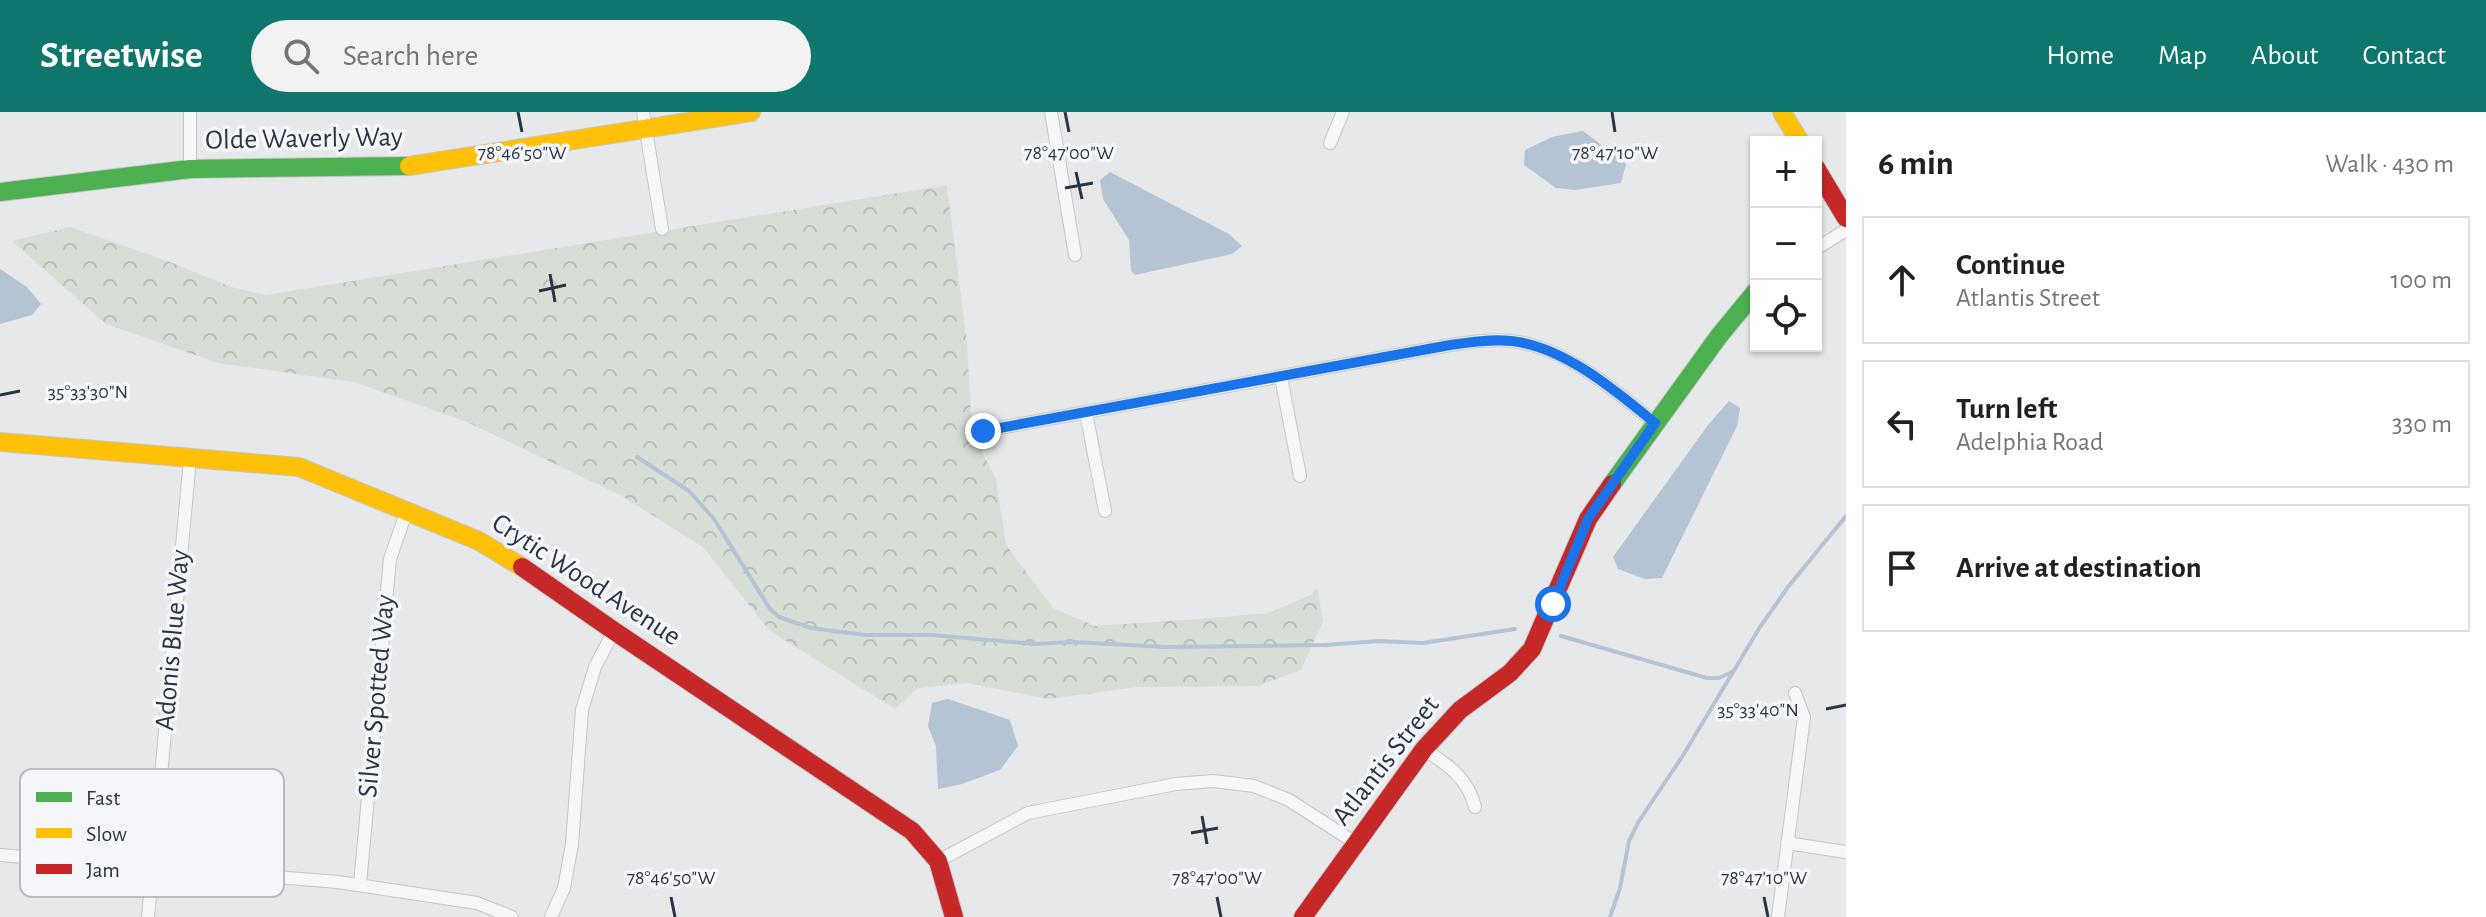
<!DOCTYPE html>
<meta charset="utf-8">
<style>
body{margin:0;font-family:"Alegreya Sans",sans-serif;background:#f2f2f2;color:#202124}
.controls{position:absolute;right:24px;top:24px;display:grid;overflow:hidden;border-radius:0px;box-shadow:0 2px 6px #0004}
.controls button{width:72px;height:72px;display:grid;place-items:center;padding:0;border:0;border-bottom:2px solid #e0e0e0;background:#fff;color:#202124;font:40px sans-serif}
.stop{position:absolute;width:24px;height:24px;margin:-18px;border:6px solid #1a73e8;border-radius:50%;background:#fff}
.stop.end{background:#1a73e8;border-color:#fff;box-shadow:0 2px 8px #0008}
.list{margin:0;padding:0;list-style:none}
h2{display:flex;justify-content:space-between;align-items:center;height:104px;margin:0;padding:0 32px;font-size:34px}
h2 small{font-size:26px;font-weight:400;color:#757577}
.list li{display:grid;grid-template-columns:52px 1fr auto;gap:24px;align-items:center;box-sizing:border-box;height:128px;margin:0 16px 16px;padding:0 16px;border:2px solid #e0e0e0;border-radius:0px}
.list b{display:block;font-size:30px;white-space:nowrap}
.list p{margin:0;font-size:26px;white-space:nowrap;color:#757577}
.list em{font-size:26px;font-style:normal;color:#757577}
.icon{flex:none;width:44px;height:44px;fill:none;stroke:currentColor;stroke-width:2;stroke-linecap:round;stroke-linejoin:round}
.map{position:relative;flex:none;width:1846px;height:805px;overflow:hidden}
header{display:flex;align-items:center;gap:48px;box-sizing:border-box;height:112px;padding:0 40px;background:#0f766e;color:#fff}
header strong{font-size:38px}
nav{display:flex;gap:44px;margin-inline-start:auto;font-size:28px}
.search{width:560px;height:72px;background:#f2f2f2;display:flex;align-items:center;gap:20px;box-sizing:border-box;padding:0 28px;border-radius:44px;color:#757577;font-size:30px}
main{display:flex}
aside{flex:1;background:#fff}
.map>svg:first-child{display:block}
.forest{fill:url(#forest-crowns)}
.water{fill:#b4c4d5}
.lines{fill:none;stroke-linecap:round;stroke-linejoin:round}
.stream{stroke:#b4c4d5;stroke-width:4}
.street-casing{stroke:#c4c6c8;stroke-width:14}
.fast-casing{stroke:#c4c6c8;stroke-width:20}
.slow-casing{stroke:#c4c6c8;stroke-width:20}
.jam-casing{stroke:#c4c6c8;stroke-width:20}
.street{stroke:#f5f6f7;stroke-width:12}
.fast{stroke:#4caf50;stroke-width:18}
.slow{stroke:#ffc107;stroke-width:18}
.jam{stroke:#c62828;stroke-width:18}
.route{stroke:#1a73e8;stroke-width:10}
.ticks{fill:none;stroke:#2b3445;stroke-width:3}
.labels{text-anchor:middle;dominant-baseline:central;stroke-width:7;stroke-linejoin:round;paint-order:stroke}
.street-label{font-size:28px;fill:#2b3445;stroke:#f4f6f9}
.key{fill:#f4f6f9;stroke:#b8bcc3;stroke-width:2}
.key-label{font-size:22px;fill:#2b3445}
.ticks-label{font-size:20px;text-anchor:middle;fill:#2b3445;stroke:#f4f6f9;stroke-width:7;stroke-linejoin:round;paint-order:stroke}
</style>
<header>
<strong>Streetwise</strong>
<div class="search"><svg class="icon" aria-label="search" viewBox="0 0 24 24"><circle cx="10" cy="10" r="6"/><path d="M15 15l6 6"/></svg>Search here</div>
<nav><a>Home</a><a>Map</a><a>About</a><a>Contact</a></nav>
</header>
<main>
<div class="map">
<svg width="1846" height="805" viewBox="0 0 1846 805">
<defs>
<pattern id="forest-crowns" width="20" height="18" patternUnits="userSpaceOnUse" patternTransform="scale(2)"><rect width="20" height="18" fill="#d6ded6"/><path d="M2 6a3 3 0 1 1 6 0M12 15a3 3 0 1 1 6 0" fill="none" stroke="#b8bfb9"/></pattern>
</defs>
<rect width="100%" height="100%" fill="#e6e8ea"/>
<path class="forest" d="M 947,73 L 967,232 L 972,321 L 996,367 L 1006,433 L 1053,496 L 1095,514 L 1185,508 L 1268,501 L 1311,483 L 1317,476 L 1323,509 L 1301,558 L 1258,574 L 1138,575 L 1048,587 L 967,571 L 918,576 L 895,597 L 770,519 L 703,435 L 622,384 L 467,310 L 354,270 L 218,251 L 106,212 L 12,129 L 70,115 L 170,150 L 231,175 L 266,183 Z"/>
<path class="water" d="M 1583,19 L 1626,52 L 1621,71 L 1575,78 L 1556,76 L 1524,53 L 1525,38 L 1552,25 Z
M 1110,60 L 1229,122 L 1242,134 L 1232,142 L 1135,163 L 1131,158 L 1129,128 L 1103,87 L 1100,68 Z
M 0,157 L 27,175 L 41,192 L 32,203 L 0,212 Z
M 1729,289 L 1740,296 L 1737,314 L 1662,466 L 1645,467 L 1618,457 L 1613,445 L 1708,313 Z
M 948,587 L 1010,608 L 1018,634 L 1000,658 L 962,672 L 938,677 L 936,634 L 928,614 L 932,591 Z"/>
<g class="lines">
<path class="stream" d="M 637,345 L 689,379 L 714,407 L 770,497 L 779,505 L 811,516 L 865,523 L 931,523 L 1035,532 L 1073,530 L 1166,535 L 1325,533 L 1379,529 L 1423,531 L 1515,517
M 1561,524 L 1707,566 L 1719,566 L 1732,560
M 1610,805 L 1620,776 L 1629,729 L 1639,709 L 1682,645 L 1760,515 L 1788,475 L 1846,404"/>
<g class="street-casing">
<path id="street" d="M 190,0 L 190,57
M 643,0 L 662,117
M 1051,0 L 1075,143
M 1330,31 L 1343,0
M 1816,137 L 1846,118
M 1281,265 L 1300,364
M 1086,301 L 1105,399
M 983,319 L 1450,233 C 1470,230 1490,227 1511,229 C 1563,234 1615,278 1655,311
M 1424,637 C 1448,653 1468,666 1475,695
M 1787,731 L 1846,740
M 0,743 L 338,770 L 477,791 L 512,805
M 938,749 L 1028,701 L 1176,672 L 1213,669 L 1254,674 L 1289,688 L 1357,732
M 360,772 L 390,447 L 407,398
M 148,805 L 190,347
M 551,805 L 564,776 L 572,732 L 582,598 L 595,555 L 614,519
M 1778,805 L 1804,605 L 1795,581"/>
</g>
<g class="fast-casing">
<path id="fast" d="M 0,80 L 190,57 L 409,54
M 1612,372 L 1719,224 L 1756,179"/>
</g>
<g class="slow-casing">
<path id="slow" d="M 1782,0 L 1800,30
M 409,54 L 751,0
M 0,330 L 299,355 L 479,429 L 522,455"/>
</g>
<g class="jam-casing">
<path id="jam" d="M 1816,56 L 1846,106
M 522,455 L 614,519 L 912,719 L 938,749 L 954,805
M 1303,805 L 1424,637 L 1460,598 L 1510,561 L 1532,537 L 1588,407 L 1612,372"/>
</g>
<use href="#street" class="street"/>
<use href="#fast" class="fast"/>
<use href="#slow" class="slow"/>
<use href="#jam" class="jam"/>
</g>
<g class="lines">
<path class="route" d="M 983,319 L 1450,233 C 1470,230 1491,227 1511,229 C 1563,234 1615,278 1655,311 L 1588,407 L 1553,492"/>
</g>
<path class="ticks" d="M 518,0 L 522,20M 1065,0 L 1069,20M 1612,0 L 1615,20M 1076,60 L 1082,87M 1065,76 L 1093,71M 550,162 L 555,190M 539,179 L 566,173M 0,283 L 20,279M 1826,597 L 1846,593M 1202,704 L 1207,732M 1191,721 L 1218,716M 671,785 L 675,805M 1217,785 L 1221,805M 1764,785 L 1768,805"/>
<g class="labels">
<g class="street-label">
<text transform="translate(304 27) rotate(-1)">Olde Waverly Way</text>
<text transform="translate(586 468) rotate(33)">Crytic Wood Avenue</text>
<text transform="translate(173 528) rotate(-85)">Adonis Blue Way</text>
<text transform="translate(377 584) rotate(-85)">Silver Spotted Way</text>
<text transform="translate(1386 649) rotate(-52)">Atlantis Street</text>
</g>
</g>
<rect x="20" y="657" width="264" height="128" rx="12" class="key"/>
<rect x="36" y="680" width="36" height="10" fill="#4caf50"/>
<rect x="36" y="716" width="36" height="10" fill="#ffc107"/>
<rect x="36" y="752" width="36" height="10" fill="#c62828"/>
<g class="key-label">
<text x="86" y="693">Fast</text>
<text x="86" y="729">Slow</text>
<text x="86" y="765">Jam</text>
</g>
<g class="ticks-label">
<text x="522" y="47">78°46'50"W</text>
<text x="1069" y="47">78°47'00"W</text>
<text x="1615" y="47">78°47'10"W</text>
<text x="88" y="286">35°33'30"N</text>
<text x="1758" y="604">35°33'40"N</text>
<text x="671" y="772">78°46'50"W</text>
<text x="1217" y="772">78°47'00"W</text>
<text x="1764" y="772">78°47'10"W</text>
</g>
</svg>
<div class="controls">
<button>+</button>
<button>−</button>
<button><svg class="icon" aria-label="locate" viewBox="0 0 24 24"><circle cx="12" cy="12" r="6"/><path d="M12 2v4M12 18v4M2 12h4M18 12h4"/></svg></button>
</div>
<div class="stop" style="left:1553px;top:492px"></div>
<div class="stop end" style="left:983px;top:319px"></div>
</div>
<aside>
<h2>6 min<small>Walk · 430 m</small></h2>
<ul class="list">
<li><svg class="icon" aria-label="ahead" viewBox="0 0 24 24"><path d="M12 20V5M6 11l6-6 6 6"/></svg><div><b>Continue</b><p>Atlantis Street</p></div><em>100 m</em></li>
<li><svg class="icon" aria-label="left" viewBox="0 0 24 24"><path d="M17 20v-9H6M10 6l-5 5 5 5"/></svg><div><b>Turn left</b><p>Adelphia Road</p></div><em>330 m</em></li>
<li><svg class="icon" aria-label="arrive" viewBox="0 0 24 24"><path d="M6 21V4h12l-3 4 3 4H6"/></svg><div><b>Arrive at destination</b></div></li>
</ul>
</aside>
</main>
